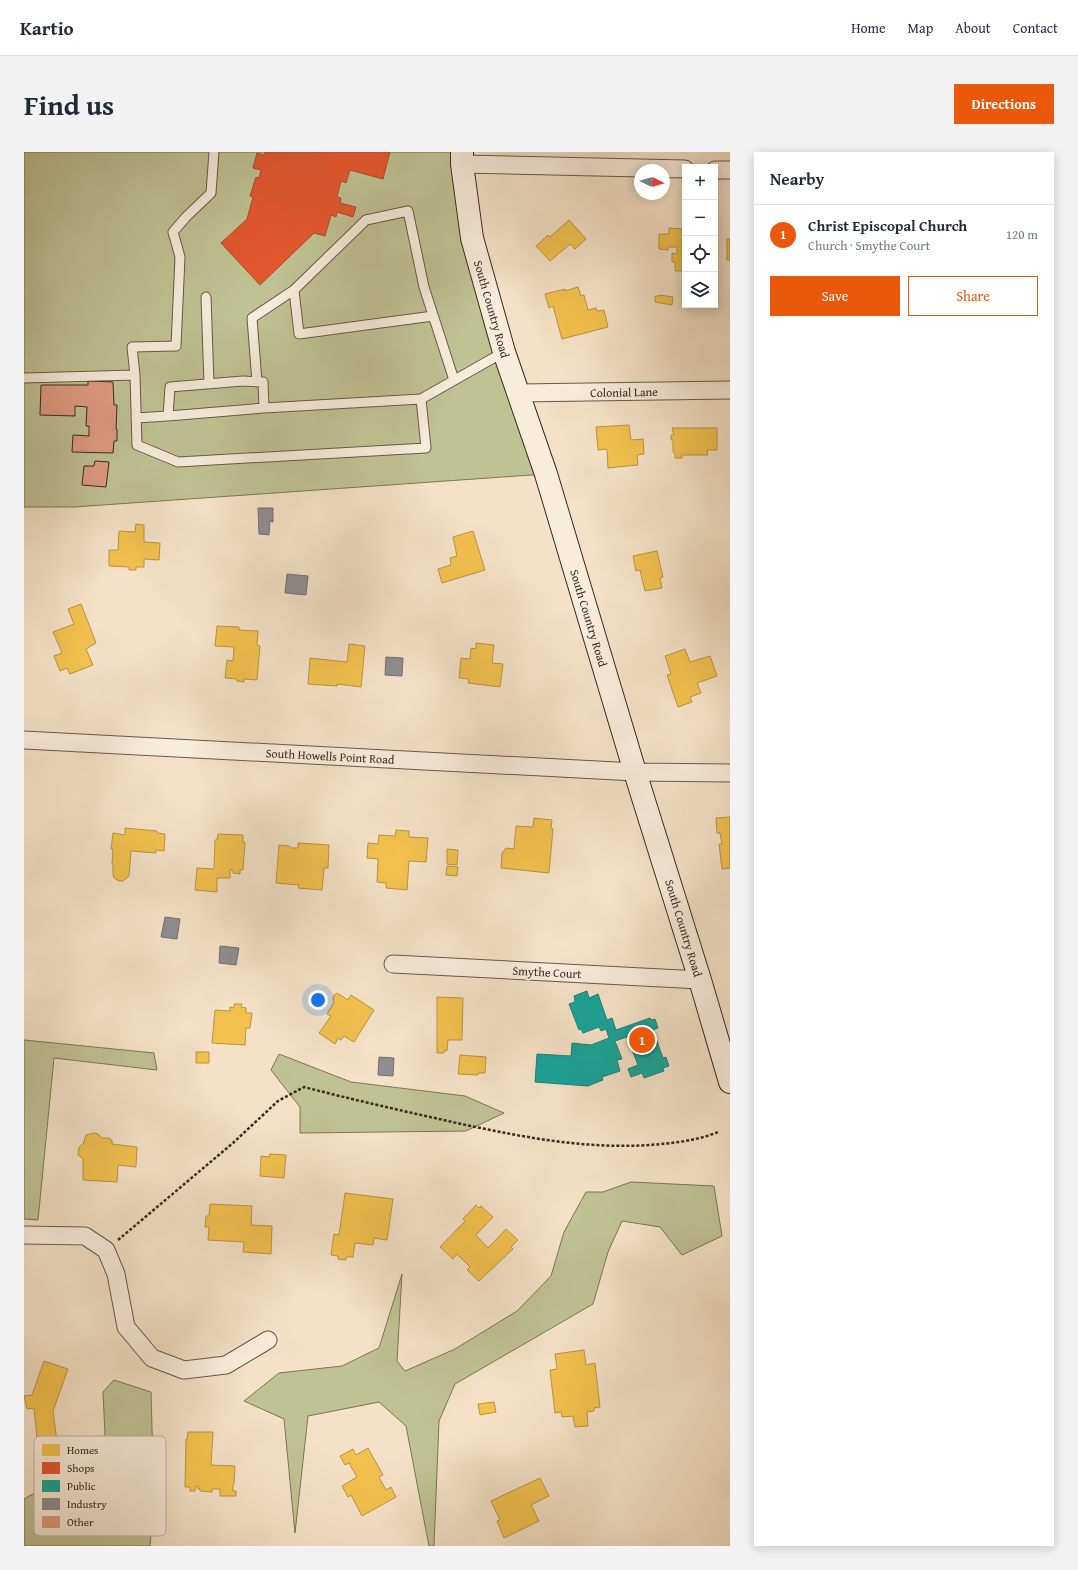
<!DOCTYPE html>
<meta charset="utf-8">
<style>
body{margin:0;font-family:"Gentium Book Plus",serif;background:#f2f2f3;color:#1f2937}
.controls{position:absolute;right:12px;top:12px;display:grid;overflow:hidden;border-radius:0px;box-shadow:0 2px 10px #0003}
.controls button{width:36px;height:36px;display:grid;place-items:center;padding:0;border:0;border-bottom:1px solid #e0e1e3;background:#fff;color:#1f2937;font:20px sans-serif}
.compass{position:absolute;left:610px;top:12px;width:36px;height:36px;border-radius:50%;background:#fff;box-shadow:0 2px 10px #0003;rotate:96deg}
.you{position:absolute;left:294px;top:848px;width:14px;height:14px;margin:-10px;border:3px solid #fff;border-radius:50%;background:#1a73e8;box-shadow:0 0 0 6px #1a73e833}
.badge{display:grid;place-items:center;width:26px;height:26px;border-radius:50%;background:#ea580c;color:#fff;font-size:13px;font-weight:700}
.pin{position:absolute;translate:-50% -50%;border:2px solid #fff;box-shadow:0 1px 4px #0006}
.list{margin:0;padding:0;list-style:none}
h2{display:flex;justify-content:space-between;align-items:center;height:52px;margin:0;padding:0 16px;font-size:17px}
h2 small{font-size:13px;font-weight:400;color:#747a83}
.list li{display:grid;grid-template-columns:26px 1fr auto;gap:12px;align-items:center;box-sizing:border-box;height:60px;padding:0 16px;border-top:1px solid #e0e1e3}
.list b{display:block;font-size:15px;white-space:nowrap}
.list p{margin:0;font-size:13px;white-space:nowrap;color:#747a83}
.list em{font-size:13px;font-style:normal;color:#747a83}
.actions{display:flex;gap:8px;padding:12px 16px}
.actions a{flex:1;padding:9px 0;border:1px solid #ea580c;border-radius:0px;text-align:center;font-size:14px;color:#ea580c}
.actions .main{background:#ea580c;color:#fff}
.icon{flex:none;width:22px;height:22px;fill:none;stroke:currentColor;stroke-width:2;stroke-linecap:round;stroke-linejoin:round}
.map{position:relative;flex:none;width:706px;height:1394px;overflow:hidden;border-radius:0px}
header{display:flex;align-items:center;gap:24px;box-sizing:border-box;height:56px;padding:0 20px;background:#fff;border-bottom:1px solid #e0e1e3}
header strong{font-size:19px}
nav{display:flex;gap:22px;margin-inline-start:auto;font-size:14px}
.intro{display:flex;align-items:center;justify-content:space-between;box-sizing:border-box;height:96px;padding:0 24px}
h1{margin:0;font-size:28px}
.button{padding:10px 18px;border-radius:0px;background:#ea580c;color:#fff;font-size:14px;font-weight:700}
main{display:flex;gap:24px;padding:0 24px}
aside{flex:1;background:#fff;border-radius:0px;box-shadow:0 2px 10px #0003}
.map>svg:first-child{display:block}
.green{fill:#bfc293;stroke:#7c7659}
.homes{fill:#f2c14e;stroke:#bb9440}
.shops{fill:#e4572e;stroke:#b14a2a}
.public{fill:#17a398;stroke:#227f74}
.industry{fill:#8d8d92;stroke:#746f70}
.building{fill:#df9b7f;stroke:#3a2a1f}
.lines{fill:none;stroke-linecap:round;stroke-linejoin:round}
.lane-casing{stroke:#685849;stroke-width:11}
.street-casing{stroke:#685849;stroke-width:19}
.secondary-casing{stroke:#3a2a1f;stroke-width:24}
.path{stroke:#3a2a1f;stroke-width:2.5;stroke-dasharray:3 2;stroke-linecap:butt}
.lane{stroke:#f8ecdb;stroke-width:9}
.street{stroke:#f8ecdb;stroke-width:17}
.secondary{stroke:#f8ecdb;stroke-width:22}
.labels{text-anchor:middle;dominant-baseline:central;stroke-width:4;stroke-linejoin:round;paint-order:stroke}
.street-label{font-size:12px;fill:#3a2a1f;stroke:#f8ecdb}
.key{fill:#f8ecdb;stroke:#bfb2a3;stroke-width:1}
.key-label{font-size:11px;fill:#3a2a1f}
</style>
<header>
<strong>Kartio</strong>
<nav><a>Home</a><a>Map</a><a>About</a><a>Contact</a></nav>
</header>
<div class="intro"><h1>Find us</h1><a class="button">Directions</a></div>
<main>
<div class="map">
<svg width="706" height="1394" viewBox="0 0 706 1394">
<rect width="100%" height="100%" fill="#f4e1c7"/>
<filter id="stains"><feTurbulence type="fractalNoise" baseFrequency=".005" numOctaves="4"/><feColorMatrix values="0 0 0 0 .2 0 0 0 0 .09 0 0 0 0 .02 0 0 0 .5 -.17"/></filter>
<radialGradient id="worn" r=".72"><stop offset=".6" stop-color="#630" stop-opacity="0"/><stop offset="1" stop-color="#630" stop-opacity=".3"/></radialGradient>
<path class="green" d="M 0,0 L 438,0 L 438,12 L 522,322 L 50,355 L 0,355 Z
M 0,888 L 130,901 L 133,918 L 30,906 L 14,1068 L 0,1067 Z
M 255,902 L 327,930 L 441,944 L 480,961 L 442,979 L 276,981 L 276,955 L 247,918 Z
M 607,1030 L 690,1034 L 698,1084 L 658,1103 L 636,1075 L 598,1069 L 584,1100 L 569,1152 L 431,1232 L 415,1269 L 410,1394 L 405,1394 L 382,1274 L 355,1250 L 284,1264 L 271,1381 L 260,1267 L 220,1249 L 255,1221 L 318,1214 L 355,1196 L 378,1122 L 373,1209 L 381,1219 L 431,1197 L 493,1159 L 527,1124 L 540,1080 L 562,1040 L 579,1040 Z
M 90,1228 L 127,1240 L 130,1348 L 126,1394 L 0,1394 L 0,1347 L 52,1318 L 81,1282 L 79,1240 Z"/>
<path class="homes" d="M 545,68 L 562,87 L 551,97 L 546,92 L 526,109 L 512,94 L 524,83 L 526,85 Z
M 660,72 L 661,119 L 651,119 L 651,110 L 648,110 L 648,101 L 653,102 L 653,95 L 644,95 L 644,98 L 635,97 L 635,82 L 645,82 L 645,76 L 660,77 Z
M 703,87 L 706,87 L 706,108 L 703,108 Z
M 554,135 L 557,144 L 560,143 L 564,158 L 572,156 L 573,159 L 580,158 L 584,175 L 538,187 L 529,154 L 525,156 L 521,142 L 541,137 L 541,139 Z
M 635,143 L 649,145 L 648,153 L 631,150 L 631,144 L 635,144 Z
M 605,273 L 607,288 L 619,287 L 620,302 L 613,303 L 614,313 L 584,316 L 583,297 L 574,298 L 572,275 Z
M 648,276 L 693,276 L 693,298 L 683,298 L 684,303 L 658,303 L 658,306 L 651,306 L 651,302 L 649,300 L 649,288 L 647,288 L 647,283 L 650,283 Z
M 112,372 L 120,373 L 120,390 L 136,391 L 135,408 L 120,407 L 120,415 L 112,415 L 112,418 L 105,418 L 105,415 L 85,414 L 85,398 L 94,398 L 95,379 L 111,380 Z
M 449,379 L 461,418 L 418,431 L 414,417 L 427,413 L 426,406 L 433,404 L 429,385 Z
M 633,399 L 639,425 L 636,426 L 638,436 L 621,439 L 616,418 L 612,419 L 609,404 Z
M 57,452 L 72,491 L 62,497 L 69,513 L 46,522 L 43,516 L 36,519 L 30,504 L 38,501 L 29,480 L 50,472 L 44,457 Z
M 193,474 L 215,475 L 215,478 L 234,479 L 233,493 L 236,494 L 233,528 L 220,527 L 220,530 L 213,529 L 213,527 L 201,526 L 203,508 L 209,509 L 210,495 L 191,494 Z
M 452,491 L 470,493 L 468,511 L 479,512 L 476,535 L 444,531 L 445,527 L 435,526 L 437,506 L 446,507 L 447,496 L 452,497 Z
M 325,492 L 341,494 L 337,535 L 313,532 L 313,534 L 284,532 L 286,506 L 323,510 Z
M 661,497 L 666,510 L 686,504 L 693,524 L 673,531 L 677,541 L 666,545 L 668,550 L 654,555 L 643,523 L 647,522 L 641,504 Z
M 706,665 L 706,716 L 698,717 L 695,692 L 698,692 L 696,681 L 693,681 L 692,666 Z
M 510,666 L 528,668 L 527,676 L 529,677 L 525,721 L 477,716 L 478,701 L 482,696 L 490,697 L 492,674 L 509,675 Z
M 101,676 L 133,679 L 133,681 L 141,682 L 140,699 L 132,698 L 132,701 L 107,699 L 105,724 L 99,729 L 95,729 L 90,726 L 89,723 L 89,713 L 88,712 L 89,697 L 87,697 L 89,681 L 101,683 Z
M 372,678 L 385,679 L 385,685 L 404,686 L 402,710 L 385,709 L 383,738 L 362,736 L 362,731 L 353,730 L 354,707 L 343,706 L 344,691 L 354,692 L 355,683 L 371,684 Z
M 194,682 L 219,683 L 219,690 L 221,690 L 219,718 L 216,718 L 216,722 L 209,721 L 209,718 L 206,718 L 206,726 L 193,726 L 193,740 L 171,738 L 173,716 L 190,717 L 191,688 L 193,688 Z
M 274,691 L 305,693 L 304,716 L 300,716 L 298,738 L 274,736 L 275,733 L 252,731 L 255,693 L 265,694 L 267,696 L 274,696 Z
M 423,697 L 434,698 L 433,713 L 423,712 Z
M 423,714 L 434,715 L 433,724 L 422,723 Z
M 313,841 L 324,848 L 327,843 L 350,858 L 330,890 L 320,884 L 317,888 L 314,886 L 311,892 L 295,881 L 307,864 L 303,862 L 310,850 L 309,848 L 310,843 Z
M 413,845 L 439,846 L 438,888 L 424,888 L 423,899 L 420,898 L 420,901 L 413,901 Z
M 210,852 L 218,852 L 217,855 L 222,856 L 222,861 L 228,861 L 226,876 L 222,876 L 221,893 L 188,891 L 191,858 L 206,859 L 206,855 L 210,856 Z
M 172,900 L 185,900 L 185,911 L 172,911 Z
M 436,903 L 462,905 L 461,921 L 454,921 L 454,923 L 434,922 Z
M 70,981 L 74,982 L 78,986 L 86,986 L 86,988 L 88,988 L 88,992 L 113,995 L 112,1015 L 94,1013 L 93,1030 L 59,1028 L 59,1007 L 54,1003 L 55,995 L 59,992 L 62,983 Z
M 246,1002 L 262,1003 L 260,1026 L 236,1024 L 237,1004 L 245,1005 Z
M 321,1041 L 369,1047 L 363,1088 L 350,1086 L 349,1093 L 331,1091 L 329,1105 L 322,1105 L 322,1108 L 314,1107 L 314,1104 L 307,1103 L 310,1082 L 315,1083 Z
M 186,1052 L 228,1054 L 227,1073 L 248,1074 L 247,1102 L 219,1100 L 220,1090 L 184,1088 L 185,1075 L 181,1075 L 182,1064 L 185,1064 Z
M 452,1053 L 455,1056 L 457,1054 L 469,1065 L 452,1083 L 464,1096 L 482,1077 L 494,1088 L 487,1095 L 489,1097 L 455,1129 L 443,1118 L 446,1115 L 433,1102 L 429,1107 L 416,1095 L 441,1069 L 439,1067 Z
M 560,1198 L 562,1213 L 571,1211 L 576,1255 L 570,1256 L 570,1259 L 563,1260 L 564,1274 L 551,1275 L 549,1264 L 538,1265 L 537,1260 L 531,1261 L 526,1218 L 533,1217 L 531,1202 Z
M 20,1209 L 44,1217 L 29,1259 L 34,1298 L 23,1300 L 23,1294 L 14,1296 L 10,1256 L 3,1257 L 0,1244 L 8,1243 Z
M 470,1250 L 472,1260 L 456,1263 L 454,1252 Z
M 164,1280 L 189,1280 L 187,1313 L 211,1314 L 210,1332 L 209,1332 L 209,1339 L 212,1339 L 212,1344 L 196,1344 L 196,1337 L 188,1337 L 188,1340 L 176,1339 L 176,1337 L 174,1337 L 174,1334 L 172,1334 L 171,1339 L 166,1339 L 166,1335 L 161,1335 L 162,1287 L 163,1287 Z
M 344,1296 L 359,1323 L 355,1325 L 362,1338 L 367,1335 L 372,1345 L 338,1364 L 327,1343 L 324,1345 L 318,1334 L 333,1325 L 325,1311 L 321,1313 L 316,1304 L 329,1297 L 332,1303 Z
M 516,1326 L 525,1344 L 507,1353 L 515,1369 L 480,1386 L 473,1369 L 476,1368 L 467,1349 Z"/>
<path class="shops" d="M 241,0 L 366,0 L 359,27 L 326,18 L 322,31 L 317,29 L 313,45 L 317,46 L 316,51 L 332,55 L 329,65 L 313,60 L 312,65 L 307,63 L 301,84 L 290,81 L 236,133 L 197,91 L 223,67 L 229,45 L 226,44 L 232,25 L 235,26 L 237,18 L 229,16 L 233,1 L 240,3 Z"/>
<path class="public" d="M 563,839 L 565,846 L 574,842 L 583,868 L 588,866 L 592,878 L 626,866 L 627,868 L 631,867 L 634,876 L 629,878 L 639,906 L 642,905 L 645,914 L 639,916 L 640,919 L 620,926 L 618,921 L 607,925 L 604,917 L 614,913 L 603,885 L 591,889 L 598,907 L 593,908 L 596,919 L 578,925 L 579,928 L 564,934 L 511,930 L 513,902 L 547,904 L 548,891 L 567,893 L 585,886 L 582,877 L 577,879 L 575,875 L 559,881 L 557,877 L 555,878 L 545,852 L 551,850 L 550,844 Z"/>
<path class="industry" d="M 234,356 L 249,356 L 249,370 L 246,369 L 245,383 L 235,382 Z
M 263,422 L 284,424 L 282,443 L 261,441 Z
M 362,505 L 379,506 L 378,524 L 361,523 Z
M 141,765 L 156,767 L 153,787 L 137,785 Z
M 196,794 L 215,796 L 212,813 L 195,811 Z
M 355,905 L 370,906 L 369,924 L 354,923 Z"/>
<path class="building" d="M 64,229 L 89,230 L 90,253 L 93,253 L 92,277 L 93,277 L 93,289 L 90,289 L 89,301 L 48,300 L 49,283 L 65,284 L 65,274 L 62,274 L 63,255 L 51,254 L 51,264 L 16,263 L 17,233 L 64,233 Z
M 71,309 L 85,310 L 82,335 L 58,333 L 60,314 L 70,314 Z"/>
<g class="lines">
<g class="lane-casing">
<path id="lane" d="M 182,145 L 185,232
M 409,164 L 275,182 L 270,138 L 342,68 L 384,59 L 400,135 L 430,228
M 111,223 L 108,195 L 152,194 L 156,105 L 149,80 L 162,65 L 187,41 L 190,0
M 0,226 L 111,223 L 113,293 L 154,310 L 402,296 L 397,247
M 233,230 L 228,166 L 270,138
M 144,264 L 240,256
M 112,266 L 144,264 L 146,235 L 219,229 L 239,230 L 240,256 L 397,247 L 480,200"/>
</g>
<g class="street-casing">
<path id="street" d="M 438,12 L 661,17
M 691,18 L 706,18
M 494,241 L 706,238
M 0,588 L 611,620 L 706,621
M 369,812 L 676,828
M 0,1083 L 61,1084 L 82,1098 L 92,1122 L 102,1175 L 128,1206 L 160,1218 L 202,1213 L 244,1188"/>
</g>
<g class="secondary-casing">
<path id="secondary" d="M 438,0 L 438,12 L 448,86 L 480,200 L 522,322 L 611,620 L 676,828 L 706,930"/>
</g>
<path class="path" d="M 94,1088 L 209,991 L 254,949 L 280,935 C 334,949 388,961 442,973 C 504,986 562,997 626,993 C 649,991 672,989 694,980"/>
<use href="#lane" class="lane"/>
<use href="#street" class="street"/>
<use href="#secondary" class="secondary"/>
</g>
<g class="labels">
<g class="street-label">
<text transform="translate(468 157) rotate(74)">South Country Road</text>
<text transform="translate(600 240) rotate(-1)">Colonial Lane</text>
<text transform="translate(565 466) rotate(73)">South Country Road</text>
<text transform="translate(306 604) rotate(3)">South Howells Point Road</text>
<text transform="translate(660 776) rotate(73)">South Country Road</text>
<text transform="translate(523 820) rotate(3)">Smythe Court</text>
</g>
</g>
<rect x="10" y="1284" width="132" height="100" rx="6" class="key"/>
<rect x="18" y="1292" width="18" height="12" fill="#f2c14e"/>
<rect x="18" y="1310" width="18" height="12" fill="#e4572e"/>
<rect x="18" y="1328" width="18" height="12" fill="#17a398"/>
<rect x="18" y="1346" width="18" height="12" fill="#8d8d92"/>
<rect x="18" y="1364" width="18" height="12" fill="#df9b7f"/>
<g class="key-label">
<text x="43" y="1302">Homes</text>
<text x="43" y="1320">Shops</text>
<text x="43" y="1338">Public</text>
<text x="43" y="1356">Industry</text>
<text x="43" y="1374">Other</text>
</g>
<rect width="100%" height="100%" filter="url(#stains)"/>
<rect width="100%" height="100%" fill="url(#worn)"/>
</svg>
<div class="controls">
<button>+</button>
<button>−</button>
<button><svg class="icon" aria-label="locate" viewBox="0 0 24 24"><circle cx="12" cy="12" r="6"/><path d="M12 2v4M12 18v4M2 12h4M18 12h4"/></svg></button>
<button><svg class="icon" aria-label="layers" viewBox="0 0 24 24"><path d="M12 4l9 5-9 5-9-5zM3 14l9 5 9-5"/></svg></button>
</div>
<svg class="compass" viewBox="-18 -18 36 36"><path d="M0-13l5 13h-10z" fill="#e53935"/><path d="M0 13l5-13h-10z" fill="#747a83"/></svg>
<div class="you"></div>
<div class="pin badge" style="left:618px;top:888px">1</div>
</div>
<aside>
<h2>Nearby<small></small></h2>
<ul class="list">
<li><span class="badge">1</span><div><b>Christ Episcopal Church</b><p>Church · Smythe Court</p></div><em>120 m</em></li>
</ul>
<div class="actions"><a class="main">Save</a><a>Share</a></div>
</aside>
</main>
